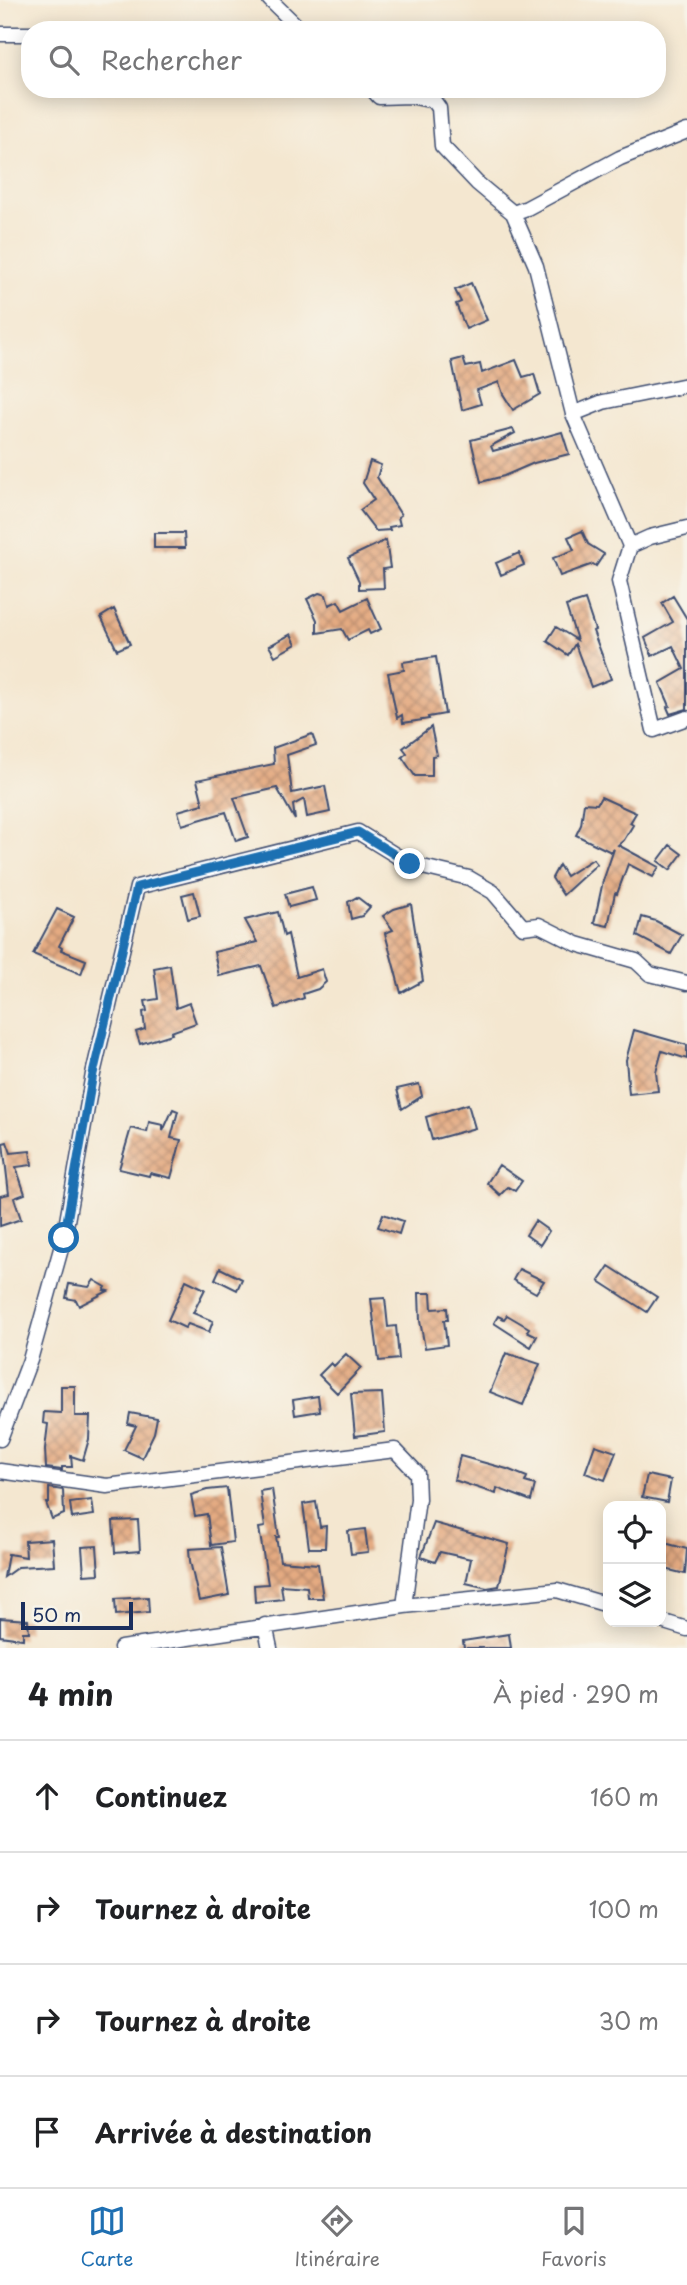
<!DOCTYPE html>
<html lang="fr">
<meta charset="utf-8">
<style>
body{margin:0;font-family:"Playpen Sans",sans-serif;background:#f2f2f2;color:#202124}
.controls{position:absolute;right:21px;bottom:21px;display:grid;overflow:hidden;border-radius:14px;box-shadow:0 4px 18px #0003}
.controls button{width:63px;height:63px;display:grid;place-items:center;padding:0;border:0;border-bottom:2px solid #e0e0e0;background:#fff;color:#202124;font:35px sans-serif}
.scale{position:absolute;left:21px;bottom:18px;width:112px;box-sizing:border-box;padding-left:7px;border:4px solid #1b2f5e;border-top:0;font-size:19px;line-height:24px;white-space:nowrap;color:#1b2f5e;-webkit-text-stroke:5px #f7f3e8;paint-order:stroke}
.stop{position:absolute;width:21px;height:21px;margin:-16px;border:5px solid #1f6fb2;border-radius:50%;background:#fff}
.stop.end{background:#1f6fb2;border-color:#fff;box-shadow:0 2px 7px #0008}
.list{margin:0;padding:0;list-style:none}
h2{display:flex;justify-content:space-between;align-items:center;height:91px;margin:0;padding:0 28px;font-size:30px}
h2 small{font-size:23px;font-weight:400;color:#757577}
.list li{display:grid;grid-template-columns:46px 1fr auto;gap:21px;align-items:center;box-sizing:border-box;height:112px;padding:0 28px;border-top:2px solid #e0e0e0}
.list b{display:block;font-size:26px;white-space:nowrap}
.list em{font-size:23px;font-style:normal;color:#757577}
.icon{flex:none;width:38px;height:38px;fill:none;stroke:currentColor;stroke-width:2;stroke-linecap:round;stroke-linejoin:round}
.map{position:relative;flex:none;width:687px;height:1648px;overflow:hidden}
.search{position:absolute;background:#fff;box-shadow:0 4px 18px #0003;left:21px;right:21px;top:21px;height:77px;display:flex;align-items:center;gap:18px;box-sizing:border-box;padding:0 24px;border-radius:28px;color:#757577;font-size:26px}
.sheet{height:539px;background:#fff}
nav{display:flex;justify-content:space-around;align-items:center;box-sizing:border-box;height:98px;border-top:2px solid #e0e0e0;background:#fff;font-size:19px;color:#757577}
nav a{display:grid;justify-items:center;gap:4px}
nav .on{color:#1f6fb2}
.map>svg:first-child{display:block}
.building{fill:url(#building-cross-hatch)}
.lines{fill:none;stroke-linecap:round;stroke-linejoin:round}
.minor-casing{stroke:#3c4b6f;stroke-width:17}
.minor{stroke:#fff;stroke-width:14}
.route{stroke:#1f6fb2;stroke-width:9}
</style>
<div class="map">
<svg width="687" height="1648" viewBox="0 0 687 1648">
<defs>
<pattern id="building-cross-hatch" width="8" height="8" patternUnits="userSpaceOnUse" patternTransform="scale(1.75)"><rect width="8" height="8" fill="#e4aa81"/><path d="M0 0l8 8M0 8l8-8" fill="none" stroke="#b88b6d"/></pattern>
</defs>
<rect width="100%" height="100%" fill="#f7f3e8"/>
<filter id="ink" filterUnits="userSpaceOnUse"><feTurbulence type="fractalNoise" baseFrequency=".0143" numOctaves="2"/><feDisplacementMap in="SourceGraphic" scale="14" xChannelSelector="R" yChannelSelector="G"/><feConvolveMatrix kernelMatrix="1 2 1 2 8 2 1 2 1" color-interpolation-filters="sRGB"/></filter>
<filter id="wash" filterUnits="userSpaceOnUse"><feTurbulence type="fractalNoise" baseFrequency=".00686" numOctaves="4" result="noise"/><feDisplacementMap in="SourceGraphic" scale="28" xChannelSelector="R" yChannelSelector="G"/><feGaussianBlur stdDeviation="1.57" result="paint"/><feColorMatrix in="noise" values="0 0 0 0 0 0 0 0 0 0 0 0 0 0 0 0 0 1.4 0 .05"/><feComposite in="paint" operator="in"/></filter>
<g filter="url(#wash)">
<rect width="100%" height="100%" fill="#f4e7d0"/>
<g id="blocks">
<path class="building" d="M 471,283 L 487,320 L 466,329 L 456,304 L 461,302 L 455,290 Z
M 463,358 L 466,367 L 480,364 L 482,373 L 516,360 L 523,377 L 534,374 L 540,394 L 513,410 L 503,394 L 499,382 L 477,390 L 481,404 L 462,410 L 452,361 Z
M 513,429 L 515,433 L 491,446 L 493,451 L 562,432 L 569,454 L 534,463 L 504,476 L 481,482 L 471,440 Z
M 370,461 L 381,465 L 377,477 L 401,515 L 398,517 L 400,525 L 389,527 L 390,530 L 376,531 L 360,510 L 374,500 L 363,483 Z
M 582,531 L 588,544 L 604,554 L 596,566 L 593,564 L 560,576 L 553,558 L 574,550 L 568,537 Z
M 154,533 L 184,533 L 185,548 L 154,548 Z
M 386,540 L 390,568 L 383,569 L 384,588 L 359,589 L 359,581 L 348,558 Z
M 519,553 L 524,565 L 501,575 L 496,563 Z
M 319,593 L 326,595 L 329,605 L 338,601 L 343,610 L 367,598 L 381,629 L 370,634 L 368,630 L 348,640 L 342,629 L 317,633 L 317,620 L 307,599 Z
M 673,596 L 687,619 L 687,709 L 670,714 L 667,707 L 670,706 L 660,683 L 684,669 L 673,646 L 652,656 L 645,638 L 673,622 L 662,603 Z
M 585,600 L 595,630 L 593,631 L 611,679 L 591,687 L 575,644 L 568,655 L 547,641 L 556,627 L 577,640 L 566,606 Z
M 114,609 L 130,644 L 117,650 L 101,617 Z
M 291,634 L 296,644 L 275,656 L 269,646 Z
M 436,657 L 445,714 L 428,717 L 429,719 L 403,723 L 402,715 L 397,718 L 388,673 L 404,670 L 403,662 Z
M 431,727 L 437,755 L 432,756 L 432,776 L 415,776 L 402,757 L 407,753 L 403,748 Z
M 312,734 L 316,745 L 287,755 L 292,793 L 325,786 L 330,812 L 307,817 L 304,799 L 293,805 L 295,820 L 277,788 L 234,798 L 248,837 L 236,841 L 226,812 L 182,825 L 178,811 L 203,804 L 197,780 L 274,764 L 273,748 Z
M 601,797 L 636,813 L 630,823 L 633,825 L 624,840 L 618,845 L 659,867 L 653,877 L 628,864 L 617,894 L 615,893 L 608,926 L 594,923 L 603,881 L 614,849 L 611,852 L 576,835 L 581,825 L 584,803 L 597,804 Z
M 670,845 L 682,854 L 670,870 L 658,861 Z
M 593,859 L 597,864 L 563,895 L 552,878 L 559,865 L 566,876 Z
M 312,887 L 316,900 L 289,907 L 285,894 Z
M 194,892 L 200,916 L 188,919 L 182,895 Z
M 357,897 L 370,907 L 362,916 L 351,919 L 348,902 Z
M 411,904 L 423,981 L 401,993 L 385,933 L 393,930 L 383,916 L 394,909 Z
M 57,909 L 74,917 L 59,946 L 62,948 L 61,950 L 86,960 L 81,974 L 33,954 Z
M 278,912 L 284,936 L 288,934 L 297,977 L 322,969 L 326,982 L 318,989 L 303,994 L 304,998 L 276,1008 L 261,966 L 219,976 L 214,952 L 257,942 L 245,920 Z
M 642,917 L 656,921 L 682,935 L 671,954 L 637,936 Z
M 170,965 L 176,1008 L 189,1003 L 196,1023 L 171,1032 L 172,1034 L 140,1044 L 136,1032 L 145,1029 L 143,1012 L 147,1011 L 145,1001 L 158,999 L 154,968 Z
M 634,1030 L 687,1045 L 687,1059 L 662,1051 L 656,1072 L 658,1091 L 629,1094 L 626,1060 Z
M 419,1084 L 422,1096 L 402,1109 L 397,1089 Z
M 468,1104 L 475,1128 L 432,1140 L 426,1117 Z
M 173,1109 L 178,1111 L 171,1138 L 181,1140 L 171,1178 L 150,1173 L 149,1176 L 119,1169 L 131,1128 L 147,1132 L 149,1122 L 163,1125 L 163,1131 Z
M 7,1142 L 11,1153 L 30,1151 L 32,1165 L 16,1167 L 25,1194 L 14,1198 L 21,1219 L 0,1226 L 0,1196 L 9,1194 L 3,1143 Z
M 499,1165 L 522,1181 L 515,1191 L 508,1187 L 500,1195 L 487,1183 Z
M 383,1214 L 403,1221 L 399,1234 L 378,1227 Z
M 535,1221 L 549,1231 L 540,1245 L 526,1235 Z
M 609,1266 L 657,1297 L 647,1312 L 599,1281 Z
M 220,1268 L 242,1279 L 237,1290 L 215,1279 Z
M 519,1269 L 544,1281 L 536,1293 L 513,1280 Z
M 94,1280 L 106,1287 L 104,1290 L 108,1291 L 79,1306 L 76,1300 L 66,1298 L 69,1284 L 89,1287 Z
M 186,1280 L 205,1289 L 193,1313 L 213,1321 L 209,1332 L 188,1324 L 185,1328 L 168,1320 Z
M 419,1293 L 431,1293 L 432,1309 L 447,1308 L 448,1320 L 444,1320 L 447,1345 L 425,1348 L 420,1321 Z
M 385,1298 L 388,1327 L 396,1326 L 399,1359 L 379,1361 L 371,1299 Z
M 507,1315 L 529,1328 L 527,1331 L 537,1336 L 531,1347 L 494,1323 L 498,1316 L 504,1319 Z
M 506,1353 L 540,1364 L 523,1405 L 490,1392 Z
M 346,1354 L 361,1368 L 337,1393 L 319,1375 L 331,1363 L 334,1366 Z
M 61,1386 L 75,1386 L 75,1416 L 90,1416 L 89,1439 L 83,1460 L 71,1456 L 72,1467 L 62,1467 L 62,1470 L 46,1468 L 45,1449 L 48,1424 L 43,1423 L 44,1412 L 61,1413 Z
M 382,1393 L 385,1432 L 355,1436 L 351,1394 Z
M 318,1396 L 320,1411 L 295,1415 L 293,1400 Z
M 130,1413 L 157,1418 L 154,1433 L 142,1458 L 124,1450 L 136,1426 L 128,1424 Z
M 595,1445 L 616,1452 L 605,1480 L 585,1473 Z
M 460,1456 L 507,1469 L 527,1477 L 525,1482 L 535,1485 L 531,1501 L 497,1488 L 496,1494 L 454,1480 Z
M 647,1475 L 671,1480 L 667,1502 L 642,1497 Z
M 49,1488 L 63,1490 L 64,1514 L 52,1519 L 46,1503 L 49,1503 Z
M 227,1488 L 233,1542 L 211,1545 L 207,1514 L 195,1516 L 191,1495 L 207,1490 Z
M 272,1489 L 279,1537 L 276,1537 L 280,1561 L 318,1564 L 323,1598 L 308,1598 L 307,1587 L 281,1585 L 283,1599 L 255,1602 L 254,1585 L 268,1584 L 259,1528 L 265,1527 L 260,1491 Z
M 92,1500 L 94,1515 L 72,1518 L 70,1503 Z
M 316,1502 L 320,1527 L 326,1526 L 325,1548 L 309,1548 L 303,1504 Z
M 138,1520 L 140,1551 L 115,1553 L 113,1521 Z
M 434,1523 L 509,1544 L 499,1586 L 487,1588 L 466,1583 L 471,1559 L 440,1552 L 435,1562 L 421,1557 Z
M 365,1529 L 368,1552 L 351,1554 L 348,1531 Z
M 52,1539 L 54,1565 L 18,1567 L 4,1577 L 8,1554 L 26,1557 L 25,1541 Z
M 661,1542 L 687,1549 L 685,1574 L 661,1568 Z
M 97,1546 L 99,1574 L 84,1575 L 82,1547 Z
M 221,1547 L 229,1595 L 199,1601 L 190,1561 L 189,1549 Z
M 148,1597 L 149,1612 L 116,1615 L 115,1599 Z
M 0,1618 L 28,1620 L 29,1632 L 23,1632 L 23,1639 L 0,1636 Z
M 509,1634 L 511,1648 L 464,1648 L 463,1641 Z"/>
</g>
</g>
<g filter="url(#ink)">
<use href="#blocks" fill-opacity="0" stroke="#3c4b6f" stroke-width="2"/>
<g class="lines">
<g class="minor-casing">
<path id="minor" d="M 270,0 L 301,30
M 0,34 L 30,34
M 372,89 L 379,97 L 410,96 L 434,101 L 439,108 L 442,146 L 477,183 L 513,213 L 536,266 L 573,414 L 630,546 L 619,581 L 654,730 L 687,718
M 513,213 L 527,208 L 620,158 L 687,131
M 573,414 L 603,402 L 687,385
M 630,546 L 650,537 L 687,528
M 0,1439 L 30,1360 L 64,1238 L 93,1074 L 137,887 L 358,832 L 410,864 L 469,878 L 493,892 L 523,927 L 539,925 L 577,944 L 636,961 L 650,974 L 687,983
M 0,1471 L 107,1486 L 395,1450 L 417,1473 L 418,1499 L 404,1606
M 661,1621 L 687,1629
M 265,1625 L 270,1648
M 121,1648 L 404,1606 L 557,1590 L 608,1605"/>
</g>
<use href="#minor" class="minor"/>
</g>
</g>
<g class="lines" filter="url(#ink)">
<path class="route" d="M 64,1238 L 93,1074 L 137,887 L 358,832 L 410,864"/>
</g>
</svg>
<div class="controls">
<button><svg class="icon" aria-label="locate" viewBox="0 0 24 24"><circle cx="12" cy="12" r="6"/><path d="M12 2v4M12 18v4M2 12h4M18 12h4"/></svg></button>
<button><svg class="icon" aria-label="layers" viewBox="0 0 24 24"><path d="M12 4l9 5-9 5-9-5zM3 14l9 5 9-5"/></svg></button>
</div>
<div class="scale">50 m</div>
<div class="stop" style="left:64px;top:1238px"></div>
<div class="stop end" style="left:410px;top:864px"></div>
<div class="search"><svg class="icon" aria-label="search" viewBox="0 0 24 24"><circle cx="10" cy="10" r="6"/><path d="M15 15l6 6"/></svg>Rechercher</div>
</div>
<section class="sheet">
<h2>4 min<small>À pied · 290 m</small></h2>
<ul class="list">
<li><svg class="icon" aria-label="ahead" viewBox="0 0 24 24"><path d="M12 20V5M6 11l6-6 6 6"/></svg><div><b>Continuez</b></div><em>160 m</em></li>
<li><svg class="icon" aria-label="right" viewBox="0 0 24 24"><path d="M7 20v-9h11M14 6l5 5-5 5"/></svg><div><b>Tournez à droite</b></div><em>100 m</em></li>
<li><svg class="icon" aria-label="right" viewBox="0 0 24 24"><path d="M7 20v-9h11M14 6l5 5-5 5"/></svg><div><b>Tournez à droite</b></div><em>30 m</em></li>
<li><svg class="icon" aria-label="arrive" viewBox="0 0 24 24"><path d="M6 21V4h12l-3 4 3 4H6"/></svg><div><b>Arrivée à destination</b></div></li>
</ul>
</section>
<nav>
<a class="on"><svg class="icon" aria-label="map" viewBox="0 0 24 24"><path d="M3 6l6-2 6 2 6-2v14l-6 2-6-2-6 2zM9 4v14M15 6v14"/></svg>Carte</a>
<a><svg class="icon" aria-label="directions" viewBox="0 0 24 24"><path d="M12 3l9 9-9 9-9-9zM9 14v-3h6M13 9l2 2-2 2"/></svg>Itinéraire</a>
<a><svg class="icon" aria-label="saved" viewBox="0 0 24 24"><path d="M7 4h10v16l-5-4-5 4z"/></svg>Favoris</a>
</nav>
